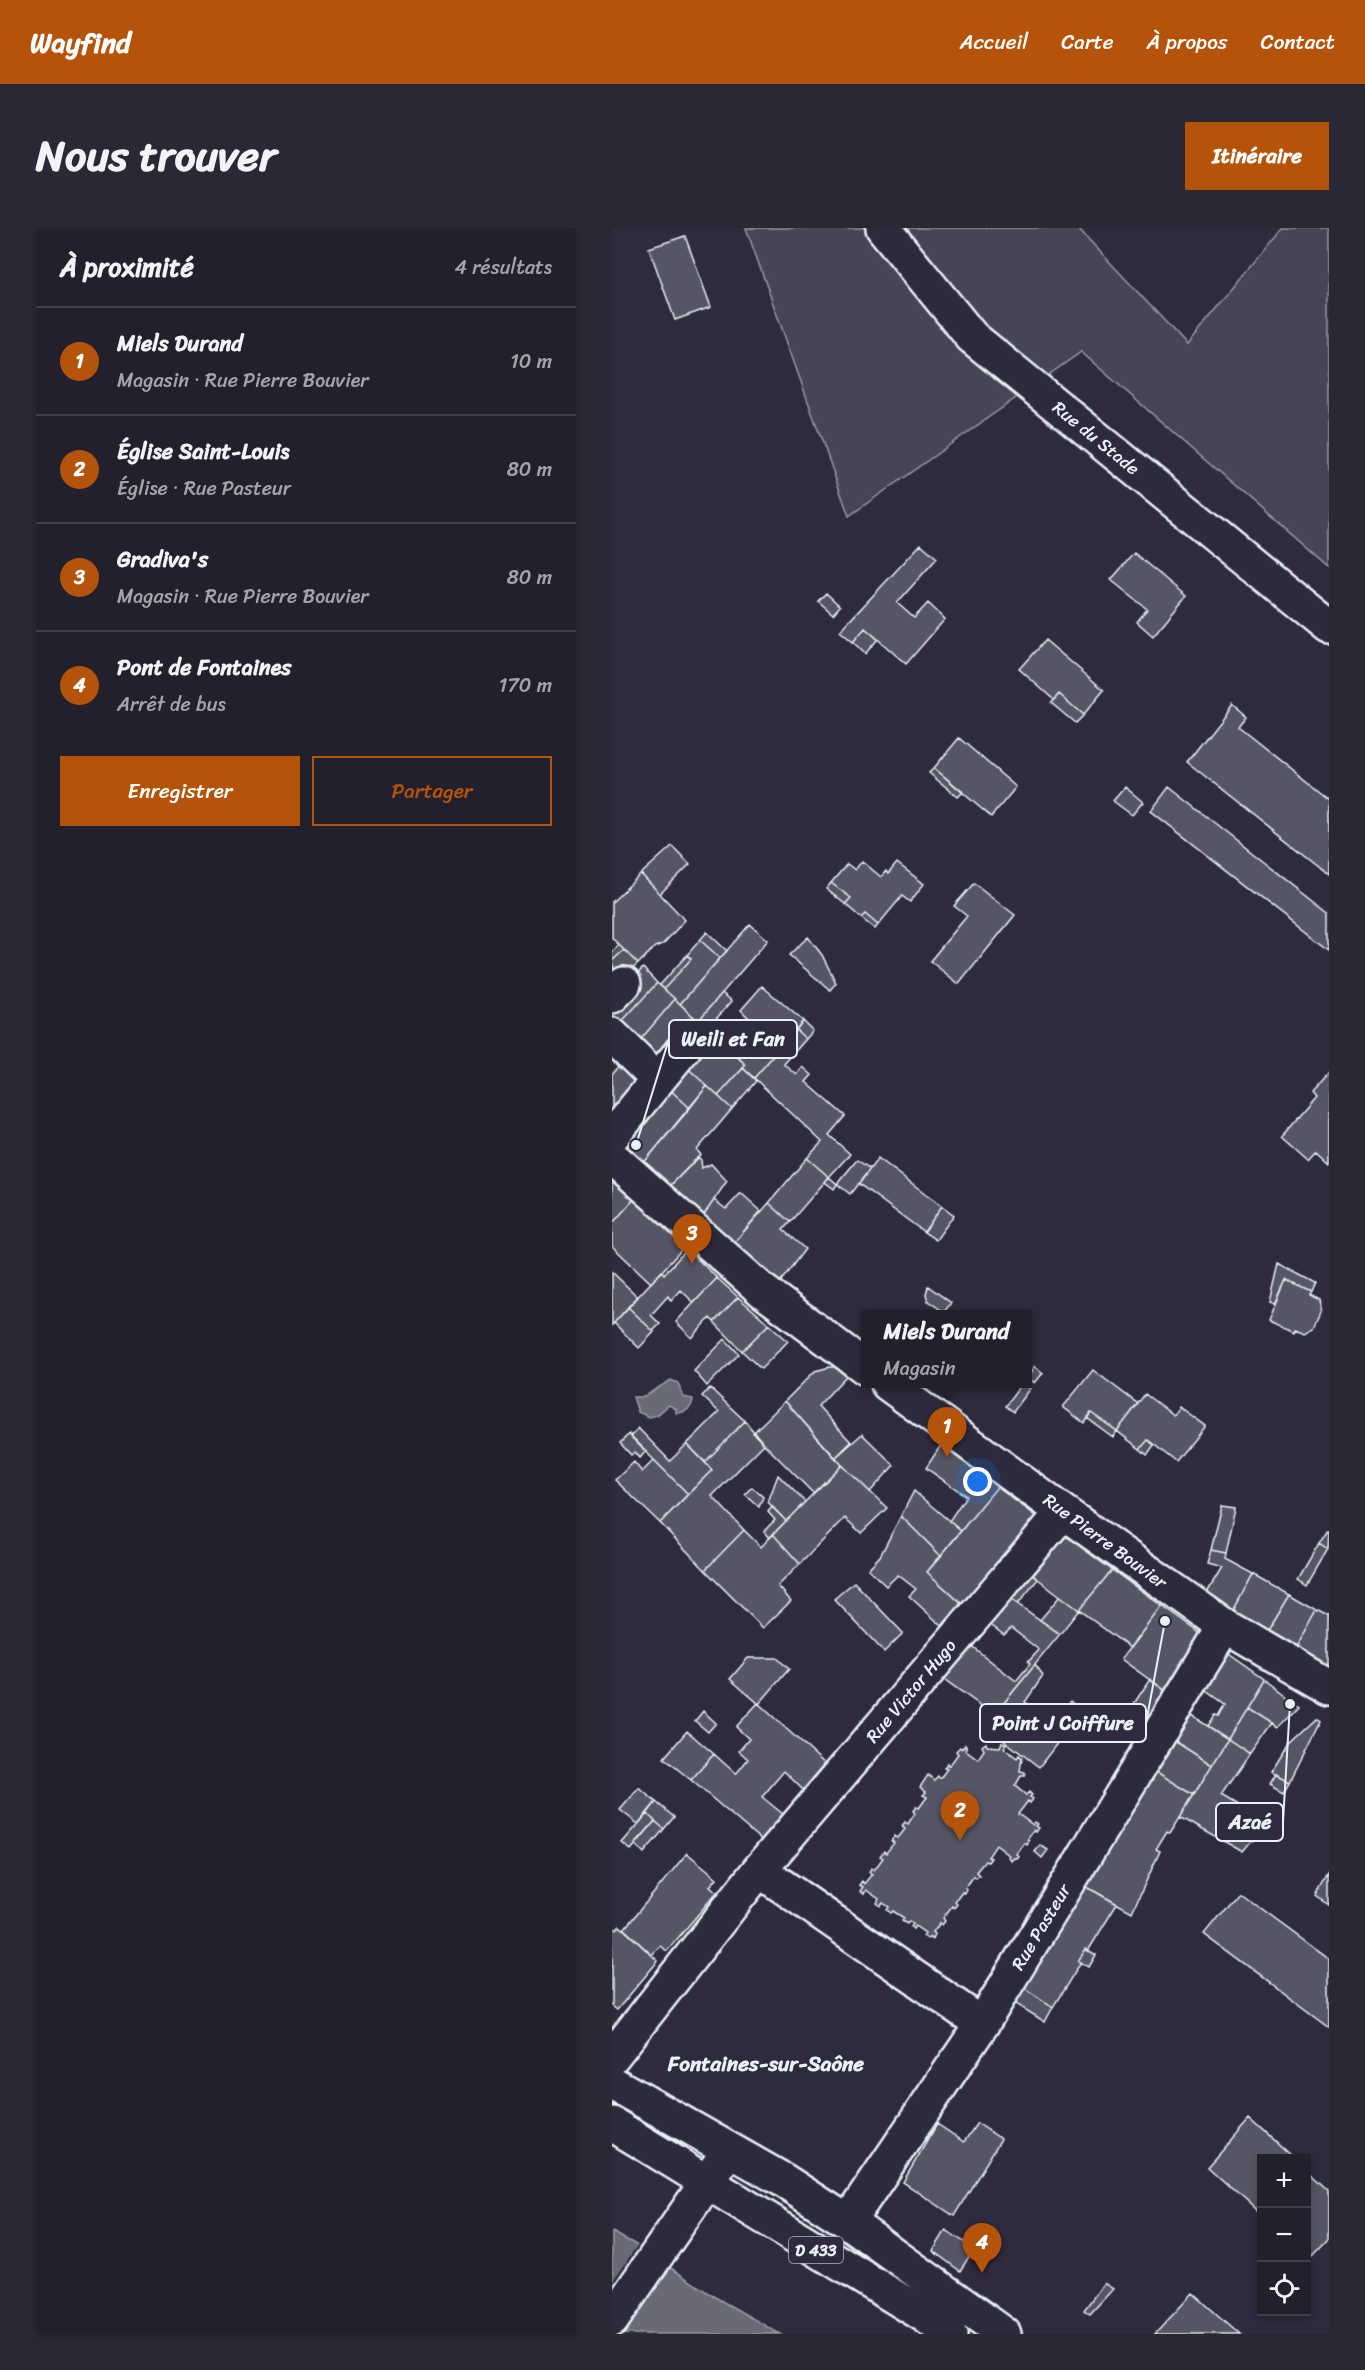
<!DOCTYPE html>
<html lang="fr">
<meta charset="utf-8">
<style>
body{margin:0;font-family:Sriracha,sans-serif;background:#2b2836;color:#f1f3f6}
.controls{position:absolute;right:18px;bottom:18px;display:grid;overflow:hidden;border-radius:0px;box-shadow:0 3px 9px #0003}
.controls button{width:54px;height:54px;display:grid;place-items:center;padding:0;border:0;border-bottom:2px solid #403e4a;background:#23202e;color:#f1f3f6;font:30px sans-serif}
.you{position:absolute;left:366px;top:1254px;width:21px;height:21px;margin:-15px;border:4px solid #fff;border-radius:50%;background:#1a73e8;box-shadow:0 0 0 9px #1a73e833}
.badge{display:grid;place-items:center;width:39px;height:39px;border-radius:50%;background:#b45309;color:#fff;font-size:20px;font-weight:700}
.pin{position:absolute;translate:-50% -50px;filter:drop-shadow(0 2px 3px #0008)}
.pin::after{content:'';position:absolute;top:32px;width:21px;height:18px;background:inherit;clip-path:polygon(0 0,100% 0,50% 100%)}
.popup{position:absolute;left:249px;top:1082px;width:171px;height:78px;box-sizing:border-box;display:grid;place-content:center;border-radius:0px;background:#23202e;filter:drop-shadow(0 2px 4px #0005);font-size:20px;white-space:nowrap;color:#a3a3aa}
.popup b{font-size:22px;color:#f1f3f6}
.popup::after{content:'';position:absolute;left:50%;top:100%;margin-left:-12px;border:12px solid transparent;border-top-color:#23202e}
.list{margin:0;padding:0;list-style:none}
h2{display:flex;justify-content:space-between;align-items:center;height:78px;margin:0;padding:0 24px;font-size:26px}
h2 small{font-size:20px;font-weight:400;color:#a3a3aa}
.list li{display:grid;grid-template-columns:39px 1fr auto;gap:18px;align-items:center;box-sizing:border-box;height:108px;padding:0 24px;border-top:2px solid #403e4a}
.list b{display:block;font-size:22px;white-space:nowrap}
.list p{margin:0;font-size:20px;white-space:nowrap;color:#a3a3aa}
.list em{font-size:20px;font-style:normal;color:#a3a3aa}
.actions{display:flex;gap:12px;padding:18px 24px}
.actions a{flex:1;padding:14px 0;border:2px solid #b45309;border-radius:0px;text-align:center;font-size:21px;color:#b45309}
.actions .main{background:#b45309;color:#fff}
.icon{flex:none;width:33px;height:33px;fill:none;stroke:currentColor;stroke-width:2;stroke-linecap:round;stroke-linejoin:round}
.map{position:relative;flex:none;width:717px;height:2106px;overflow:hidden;border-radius:0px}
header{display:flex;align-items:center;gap:36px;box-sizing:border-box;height:84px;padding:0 30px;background:#b45309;color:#fff}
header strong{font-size:28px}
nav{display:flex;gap:33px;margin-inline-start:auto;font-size:21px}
.intro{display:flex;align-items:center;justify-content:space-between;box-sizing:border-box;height:144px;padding:0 36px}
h1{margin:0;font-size:42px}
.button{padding:15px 27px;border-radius:0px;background:#b45309;color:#fff;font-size:21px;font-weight:700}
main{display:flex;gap:36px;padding:0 36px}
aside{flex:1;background:#23202e;border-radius:0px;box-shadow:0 3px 9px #0003}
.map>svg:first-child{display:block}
.green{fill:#464455;stroke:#979aa6;stroke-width:1.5}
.water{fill:#696978;stroke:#9c9fab;stroke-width:1.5}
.pier{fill:#2f2a3d}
.building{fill:#575565;stroke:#e8f1f8;stroke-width:1.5}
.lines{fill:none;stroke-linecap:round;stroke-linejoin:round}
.street-casing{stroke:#e8f1f8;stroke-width:38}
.primary-casing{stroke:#e8f1f8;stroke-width:38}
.street{stroke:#2f2a3d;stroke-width:33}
.primary{stroke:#2f2a3d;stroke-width:33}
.labels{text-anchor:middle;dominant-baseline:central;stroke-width:5;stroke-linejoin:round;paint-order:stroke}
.shield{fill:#2f2a3d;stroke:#b0b5c0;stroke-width:1.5}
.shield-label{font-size:16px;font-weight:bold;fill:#e8f1f8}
.street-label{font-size:18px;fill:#e8f1f8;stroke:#2f2a3d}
.quarter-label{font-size:21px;font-weight:bold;fill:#e8f1f8;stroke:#2f2a3d}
.leader{fill:none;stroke:#e8f1f8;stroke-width:2}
.callout-dot{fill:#e8f1f8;stroke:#2f2a3d;stroke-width:2}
.callout{fill:#2f2a3d;stroke:#e8f1f8;stroke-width:2}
.callout-label{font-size:20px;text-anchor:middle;font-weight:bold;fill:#e8f1f8}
</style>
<header>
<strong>Wayfind</strong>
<nav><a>Accueil</a><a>Carte</a><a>À propos</a><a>Contact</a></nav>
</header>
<div class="intro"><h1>Nous trouver</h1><a class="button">Itinéraire</a></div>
<main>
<aside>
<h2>À proximité<small>4 résultats</small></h2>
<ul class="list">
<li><span class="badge">1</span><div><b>Miels Durand</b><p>Magasin · Rue Pierre Bouvier</p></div><em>10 m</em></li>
<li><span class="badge">2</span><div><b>Église Saint-Louis</b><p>Église · Rue Pasteur</p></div><em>80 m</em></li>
<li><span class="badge">3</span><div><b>Gradiva's</b><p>Magasin · Rue Pierre Bouvier</p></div><em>80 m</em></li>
<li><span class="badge">4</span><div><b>Pont de Fontaines</b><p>Arrêt de bus</p></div><em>170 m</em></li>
</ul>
<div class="actions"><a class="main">Enregistrer</a><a>Partager</a></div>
</aside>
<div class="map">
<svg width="717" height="2106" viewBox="0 0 717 2106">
<rect width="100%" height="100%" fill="#2f2a3d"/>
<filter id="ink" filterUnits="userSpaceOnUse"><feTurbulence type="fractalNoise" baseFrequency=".0167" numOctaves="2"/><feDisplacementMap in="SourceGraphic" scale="12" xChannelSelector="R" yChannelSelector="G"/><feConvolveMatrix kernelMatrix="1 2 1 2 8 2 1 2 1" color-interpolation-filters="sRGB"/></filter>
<g filter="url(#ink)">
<path class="green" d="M 134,0 L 466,0 L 575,117 L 671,0 L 717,0 L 717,340 L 469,124 L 237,288 Z"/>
<path class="water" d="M 59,1152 L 66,1155 L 71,1169 L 81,1171 C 80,1181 74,1185 64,1185 L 64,1181 L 57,1177 L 45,1187 L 37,1189 L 26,1184 L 21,1169 L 31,1169 Z
M 0,2004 L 26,2018 L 101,2068 L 168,2106 L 0,2106 Z"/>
<path class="pier" d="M 27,2015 L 61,2037 L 13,2106 L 0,2106 L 0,2054 Z"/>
<path class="building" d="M 73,8 L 99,79 L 63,92 L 37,20 Z
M 309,316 L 325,330 L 285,375 L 302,390 L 316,375 L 333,391 L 294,436 L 253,400 L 241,414 L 228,403 Z
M 522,325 L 574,368 L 541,408 L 525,394 L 535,381 L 499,352 Z
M 214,365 L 228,378 L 221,386 L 206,373 Z
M 253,400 L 266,411 L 253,426 L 241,414 Z
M 433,412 L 492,462 L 471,487 L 447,466 L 442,472 L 407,441 Z
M 447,466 L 471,487 L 463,495 L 439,475 Z
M 620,477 L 634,489 L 626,499 L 717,571 L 717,646 L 575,534 Z
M 347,510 L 404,559 L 379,589 L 322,540 Z
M 322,540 L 351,564 L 346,569 L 317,545 Z
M 513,559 L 531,574 L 520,587 L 501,573 Z
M 557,559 L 717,685 L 717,722 L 539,583 Z
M 60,618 L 78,636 L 48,666 L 29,646 Z
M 250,633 L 269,649 L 274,643 L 276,646 L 285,635 L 312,656 L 298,674 L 290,668 L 266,697 L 253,686 L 249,690 L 233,676 L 239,670 L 219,655 L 235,636 L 243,642 Z
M 29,646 L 73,692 L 51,716 L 43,719 L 26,736 L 0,710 L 0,674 Z
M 219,655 L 239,670 L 233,676 L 214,661 Z
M 362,655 L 403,687 L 347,756 L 318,733 L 355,688 L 342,678 Z
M 253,686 L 266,697 L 263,701 L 249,690 Z
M 138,696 L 156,712 L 86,793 L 68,776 Z
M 95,704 L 115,723 L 108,730 L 88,712 Z
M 196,709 L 210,727 L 224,755 L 218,762 L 177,727 Z
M 88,712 L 108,730 L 68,776 L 52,761 L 79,731 L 75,727 Z
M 7,717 L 12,722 L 0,733 L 0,724 Z
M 12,722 L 26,736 L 11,749 L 0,745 L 2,741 L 0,733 Z
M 75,727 L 79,731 L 52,761 L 48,757 Z
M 31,740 L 45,755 L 4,800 L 0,797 L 0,773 Z
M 45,755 L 63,771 L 23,818 L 4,800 Z
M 150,758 L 191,793 L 167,821 L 129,782 Z
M 110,765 L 120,773 L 95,801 L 86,793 Z
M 63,771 L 83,790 L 43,838 L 23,818 Z
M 136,789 L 148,801 L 140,808 L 139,813 L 126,800 Z
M 191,793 L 201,803 L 194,811 L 184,802 Z
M 95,801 L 134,837 L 106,868 L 68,833 Z
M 148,801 L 167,821 L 162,827 L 140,808 Z
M 184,802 L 194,811 L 172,836 L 185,847 L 191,839 L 200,847 L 194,854 L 233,888 L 217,907 L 238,926 L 217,949 L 195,930 L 210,914 L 142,850 Z
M 141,810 L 162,827 L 142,850 L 131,840 L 134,837 L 125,828 Z
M 11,832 L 32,852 L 0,892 L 0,846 Z
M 68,833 L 95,858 L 78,880 L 54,858 Z
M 131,840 L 144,853 L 120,881 L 106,868 Z
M 717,844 L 717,934 L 704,922 L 696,931 L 670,908 L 702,870 L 698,865 Z
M 54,858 L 78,880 L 30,937 L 10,917 Z
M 95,858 L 120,881 L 85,922 L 89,927 L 55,961 L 30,937 Z
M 86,929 L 89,932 L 90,940 L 99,936 L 115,953 L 89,991 L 55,961 Z
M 195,930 L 217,949 L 178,994 L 157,975 Z
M 266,930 L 330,978 L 312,1004 L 247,956 Z
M 245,932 L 258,941 L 238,966 L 225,956 Z
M 0,949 L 22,971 L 0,996 Z
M 217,949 L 225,956 L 222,961 L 213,954 Z
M 129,965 L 149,983 L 120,1017 L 89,991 L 102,972 L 114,981 Z
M 22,971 L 72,1019 L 39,1055 L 0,1018 L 0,996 Z
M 157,975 L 178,994 L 171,1002 L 193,1021 L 166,1057 L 120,1017 Z
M 330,978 L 342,987 L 324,1012 L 312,1004 Z
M 75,1021 L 105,1050 L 82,1075 L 69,1062 L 59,1073 L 56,1068 L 39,1087 L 48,1096 L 41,1103 L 16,1079 L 50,1043 L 52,1046 Z
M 667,1036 L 703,1055 L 699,1064 L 674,1052 L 663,1076 L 658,1074 Z
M 0,1044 L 26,1069 L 0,1097 Z
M 105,1050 L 126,1069 L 102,1094 L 98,1090 L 80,1110 L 64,1094 Z
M 674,1052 L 699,1064 L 697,1067 L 707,1072 L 709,1083 L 702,1099 L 693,1104 L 683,1100 L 682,1103 L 657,1092 Z
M 316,1058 L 339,1075 L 332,1084 L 316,1073 L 314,1066 Z
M 126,1069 L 157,1096 L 130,1123 L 102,1094 Z
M 16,1079 L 42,1104 L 27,1120 L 2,1095 Z
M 157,1096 L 176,1113 L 149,1141 L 130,1123 Z
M 113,1111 L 127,1126 L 95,1158 L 82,1143 Z
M 423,1138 L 431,1145 L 423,1155 L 416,1150 Z
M 218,1139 L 223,1139 L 234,1148 L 206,1178 L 239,1214 L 223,1230 L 173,1173 L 203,1143 Z
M 481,1142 L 526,1176 L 505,1203 L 479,1185 L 472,1195 L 451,1179 Z
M 410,1156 L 419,1160 L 401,1184 L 393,1178 Z
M 98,1160 L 133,1193 L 93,1234 L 75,1216 L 107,1184 L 90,1168 Z
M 533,1166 L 561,1187 L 567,1179 L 593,1198 L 564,1234 L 536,1212 L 528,1221 L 505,1203 Z
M 173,1173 L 230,1237 L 201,1265 L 141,1205 Z
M 479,1185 L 505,1203 L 501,1209 L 475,1190 Z
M 133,1193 L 152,1216 L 100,1268 L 132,1302 L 93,1342 L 48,1295 L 100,1242 L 93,1234 Z
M 26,1200 L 58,1233 L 75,1216 L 100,1242 L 76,1266 L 19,1209 Z
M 17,1206 L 34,1223 L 28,1230 L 23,1224 L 19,1227 L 8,1215 Z
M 250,1206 L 282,1237 L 258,1264 L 223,1230 Z
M 536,1212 L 542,1217 L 535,1227 L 528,1221 Z
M 329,1217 L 385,1259 L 349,1303 L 337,1293 L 354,1268 L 314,1240 Z
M 42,1232 L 76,1266 L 48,1295 L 3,1252 L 22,1234 L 30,1244 Z
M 230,1237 L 275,1280 L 249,1305 L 233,1290 L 188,1336 L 161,1306 Z
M 166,1247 L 193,1274 L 174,1293 L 156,1274 Z
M 140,1259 L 151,1269 L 147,1279 L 133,1266 Z
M 385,1259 L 431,1293 L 356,1382 L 315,1344 Z
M 302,1263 L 349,1303 L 329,1328 L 289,1288 Z
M 610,1277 L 624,1279 L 614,1325 L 599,1322 Z
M 160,1279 L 174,1293 L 158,1310 L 152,1303 L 163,1292 L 156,1284 Z
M 289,1288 L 329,1328 L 315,1344 L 349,1375 L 330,1398 L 297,1368 L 304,1361 L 286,1347 L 274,1358 L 256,1341 L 268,1328 Z
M 716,1301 L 717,1301 L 716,1321 L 707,1315 Z
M 132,1302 L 149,1319 L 161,1306 L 188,1336 L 166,1358 L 179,1373 L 151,1400 L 93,1342 Z
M 451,1306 L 500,1342 L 467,1382 L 418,1345 Z
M 707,1315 L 716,1321 L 695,1357 L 686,1351 Z
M 599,1322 L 614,1325 L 613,1331 L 641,1346 L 620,1385 L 593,1368 L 610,1340 L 595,1336 Z
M 500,1342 L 550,1378 L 518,1420 L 467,1382 Z
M 418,1345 L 426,1351 L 406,1376 L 397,1370 Z
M 641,1346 L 677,1366 L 654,1404 L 620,1385 Z
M 242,1354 L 291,1405 L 272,1424 L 222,1371 Z
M 677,1366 L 705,1382 L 683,1422 L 654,1404 Z
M 448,1368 L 467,1382 L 448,1406 L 428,1392 Z
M 397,1370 L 448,1406 L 382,1487 L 329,1449 L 357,1416 L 404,1453 L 418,1436 L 416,1434 L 427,1422 L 399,1400 L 392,1407 L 376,1395 Z
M 550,1378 L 595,1410 L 559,1467 L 509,1431 Z
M 705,1382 L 717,1388 L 717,1434 L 714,1440 L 683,1422 Z
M 614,1424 L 652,1451 L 616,1511 L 596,1498 L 603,1487 L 606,1488 L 613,1476 L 592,1461 Z
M 136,1430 L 165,1430 L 177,1441 L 147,1476 L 118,1451 Z
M 423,1437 L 431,1448 L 413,1474 L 442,1495 L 458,1473 L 470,1483 L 427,1539 L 373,1498 Z
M 538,1451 L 559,1467 L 533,1509 L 510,1494 Z
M 652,1451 L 687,1477 L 666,1499 L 635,1479 Z
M 146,1475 L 213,1536 L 191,1562 L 172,1543 L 150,1569 L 171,1586 L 149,1612 L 79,1552 L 102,1526 L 124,1546 L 136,1531 L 127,1523 L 137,1511 L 124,1499 Z
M 478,1479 L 496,1491 L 489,1502 L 472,1489 Z
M 635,1479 L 660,1495 L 638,1526 L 616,1511 Z
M 91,1483 L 104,1495 L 96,1504 L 83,1493 Z
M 577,1486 L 616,1511 L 600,1537 L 561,1512 Z
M 705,1489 L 709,1492 L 678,1553 L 659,1544 L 678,1514 Z
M 75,1503 L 102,1526 L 79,1552 L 52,1530 Z
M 616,1511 L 638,1526 L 609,1568 L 654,1595 L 630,1624 L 568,1589 Z
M 561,1512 L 600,1537 L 582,1567 L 543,1543 Z
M 390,1514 L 394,1516 L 392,1520 L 405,1530 L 407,1527 L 410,1530 L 408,1543 L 413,1544 L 413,1548 L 409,1548 L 403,1558 L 414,1567 L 417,1564 L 420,1567 L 418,1569 L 421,1571 L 418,1575 L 416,1573 L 406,1586 L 421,1597 L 423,1594 L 426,1596 L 424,1598 L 427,1600 L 424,1604 L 422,1602 L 415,1612 L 417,1613 L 415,1617 L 413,1615 L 405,1626 L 407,1629 L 405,1631 L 403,1630 L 400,1633 L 397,1630 L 398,1628 L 384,1617 L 376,1629 L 379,1630 L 376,1634 L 373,1633 L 364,1644 L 367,1647 L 364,1650 L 362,1648 L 353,1660 L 355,1662 L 353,1666 L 350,1664 L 343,1674 L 345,1676 L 342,1680 L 340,1678 L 331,1690 L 333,1693 L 330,1697 L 328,1695 L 321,1704 L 323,1706 L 321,1711 L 318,1708 L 316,1711 L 311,1708 L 313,1705 L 303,1698 L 301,1701 L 299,1699 L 301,1696 L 297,1693 L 295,1696 L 290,1693 L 292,1690 L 281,1683 L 279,1685 L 275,1682 L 277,1679 L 271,1675 L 269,1678 L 265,1675 L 267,1671 L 254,1662 L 252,1666 L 248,1663 L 251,1659 L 247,1657 L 250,1653 L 252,1656 L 260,1646 L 257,1644 L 259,1640 L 262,1642 L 271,1630 L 268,1628 L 272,1623 L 274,1625 L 282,1615 L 279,1613 L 283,1608 L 286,1610 L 293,1601 L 290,1598 L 293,1594 L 296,1596 L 303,1585 L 301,1583 L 304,1579 L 307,1580 L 315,1569 L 311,1567 L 314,1564 L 308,1559 L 316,1547 L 322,1552 L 326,1548 L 328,1550 L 335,1541 L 332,1540 L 335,1535 L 337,1538 L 346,1526 L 344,1523 L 348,1519 L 350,1521 L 353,1516 L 355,1519 L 354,1522 L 366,1531 L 372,1522 L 370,1518 L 374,1515 L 375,1518 L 388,1519 Z
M 543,1543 L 582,1567 L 558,1605 L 555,1603 L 544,1621 L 548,1623 L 520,1684 L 473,1658 Z
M 664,1546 L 678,1553 L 672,1564 L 658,1556 Z
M 27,1560 L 44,1574 L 26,1596 L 8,1582 Z
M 44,1574 L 62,1589 L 52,1601 L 35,1586 Z
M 35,1586 L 43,1593 L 19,1622 L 10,1615 Z
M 43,1593 L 52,1601 L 32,1625 L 23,1616 Z
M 428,1617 L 436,1622 L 430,1630 L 423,1624 Z
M 75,1625 L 105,1650 L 98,1658 L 105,1664 L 55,1723 L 48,1718 L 40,1727 L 12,1701 Z
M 717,1647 L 717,1677 L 705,1668 Z
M 473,1658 L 505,1676 L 476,1723 L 474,1721 L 466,1733 L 469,1734 L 441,1779 L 411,1759 Z
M 626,1664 L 717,1731 L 717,1799 L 592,1706 Z
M 0,1698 L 4,1702 L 8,1698 L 46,1733 L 5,1782 L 0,1778 Z
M 474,1721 L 484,1727 L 477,1739 L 466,1733 Z
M 411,1759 L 441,1779 L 433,1794 L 401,1774 Z
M 638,1890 L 682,1930 L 650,1930 L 650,1989 L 595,1939 Z
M 365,1895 L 389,1911 L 342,1988 L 291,1954 L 325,1896 L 352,1914 Z
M 694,1942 L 717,1963 L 717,2011 L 697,2032 L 694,2030 Z
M 334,2002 L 362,2021 L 348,2043 L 321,2023 Z
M 492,2055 L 501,2061 L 478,2086 L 472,2082 Z
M 581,2065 L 627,2106 L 543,2106 Z"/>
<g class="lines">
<g class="street-casing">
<path id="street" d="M 271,0 L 360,109 L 717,399
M 0,768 L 12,756
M 0,807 L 46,852
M 0,908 L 82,808
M 0,929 L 151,1063 L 254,1140
M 276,1156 L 451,1284 L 613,1398 L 717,1459
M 147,1642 L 370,1796
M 0,1829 L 147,1642 L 451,1284
M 236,1994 L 370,1796 L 613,1398"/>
</g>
<g class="primary-casing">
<path id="primary" d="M 0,1855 L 171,1952 L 236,1994 L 392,2106
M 0,1896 L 312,2087 L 338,2106
M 0,2092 L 106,1938"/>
</g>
<use href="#street" class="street"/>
<use href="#primary" class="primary"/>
</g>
</g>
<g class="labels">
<rect class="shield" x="177" y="2009" width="54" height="26" rx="4.5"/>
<g class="shield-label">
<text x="204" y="2022">D 433</text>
</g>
<g class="street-label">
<text transform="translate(484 210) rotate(39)">Rue du Stade</text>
<text transform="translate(493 1313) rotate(36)">Rue Pierre Bouvier</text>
<text transform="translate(299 1463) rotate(-50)">Rue Victor Hugo</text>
<text transform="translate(429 1699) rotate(-59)">Rue Pasteur</text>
</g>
<g class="quarter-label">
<text x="154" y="1836">Fontaines-sur-Saône</text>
</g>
</g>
<path class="leader" d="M24 917L57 811M553 1393L534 1495M678 1476L671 1594"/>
<g class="callout-dot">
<circle cx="24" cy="917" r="6"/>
<circle cx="553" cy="1393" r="6"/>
<circle cx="678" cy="1476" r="6"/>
</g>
<g class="callout">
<rect x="57" y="792" width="128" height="38" rx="6"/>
<rect x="368" y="1476" width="166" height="38" rx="6"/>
<rect x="604" y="1575" width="67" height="38" rx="6"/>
</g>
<g class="callout-label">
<text x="121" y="818">Weili et Fan</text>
<text x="451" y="1502">Point J Coiffure</text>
<text x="638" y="1601">Azaé</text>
</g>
</svg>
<div class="controls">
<button>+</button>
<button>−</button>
<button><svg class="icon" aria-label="locate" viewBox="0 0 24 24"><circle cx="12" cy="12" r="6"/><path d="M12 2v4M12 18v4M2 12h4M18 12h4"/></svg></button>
</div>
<div class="you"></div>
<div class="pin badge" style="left:335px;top:1229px">1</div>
<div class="popup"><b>Miels Durand</b>Magasin</div>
<div class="pin badge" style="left:348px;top:1613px">2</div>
<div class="pin badge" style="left:80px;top:1036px">3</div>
<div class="pin badge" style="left:370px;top:2045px">4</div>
</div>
</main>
